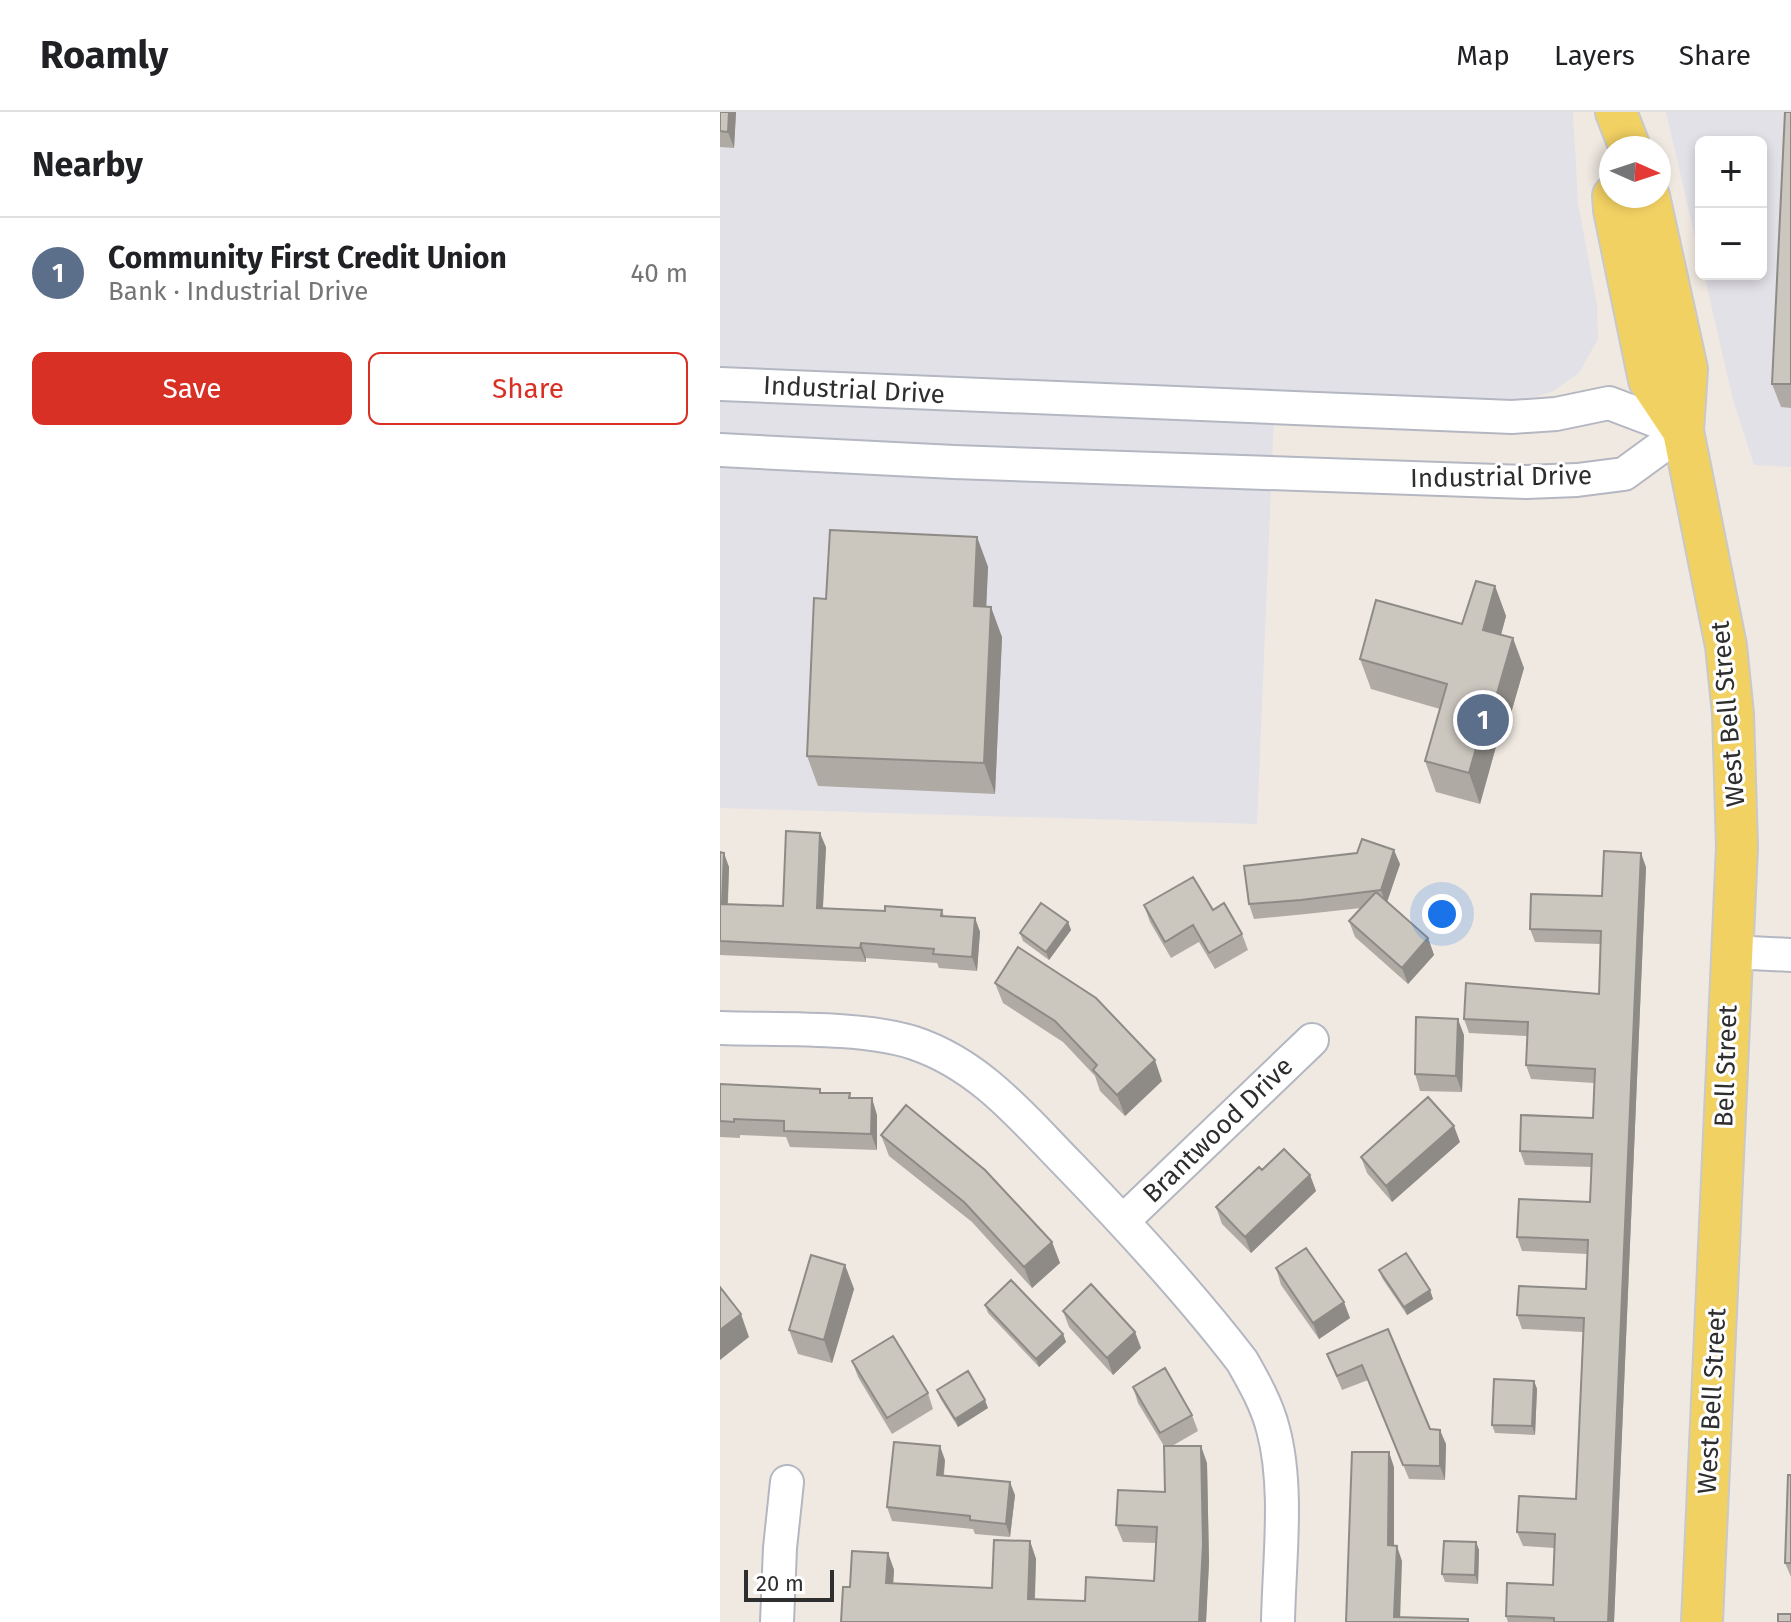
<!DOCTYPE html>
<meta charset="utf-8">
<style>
body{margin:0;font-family:"Fira Sans",sans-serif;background:#f2f2f2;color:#202124}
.controls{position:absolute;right:24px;top:24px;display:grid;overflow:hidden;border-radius:12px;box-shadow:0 4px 12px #0003}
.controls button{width:72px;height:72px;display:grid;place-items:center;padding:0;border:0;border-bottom:2px solid #e0e0e0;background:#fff;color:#202124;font:40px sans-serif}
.compass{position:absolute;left:879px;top:24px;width:72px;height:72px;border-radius:50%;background:#fff;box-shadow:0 4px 12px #0003;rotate:93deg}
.scale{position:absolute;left:24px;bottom:20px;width:90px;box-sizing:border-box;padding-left:8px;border:4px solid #2e2e2e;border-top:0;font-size:22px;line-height:28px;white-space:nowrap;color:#2e2e2e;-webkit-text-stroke:6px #fff;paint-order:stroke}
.you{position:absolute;left:722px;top:802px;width:28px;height:28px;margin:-20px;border:6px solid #fff;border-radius:50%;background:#1a73e8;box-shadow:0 0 0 12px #1a73e833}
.badge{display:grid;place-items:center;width:52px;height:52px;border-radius:50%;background:#d93025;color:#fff;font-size:26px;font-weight:700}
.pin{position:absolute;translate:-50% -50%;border:4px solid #fff;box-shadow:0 2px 8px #0006}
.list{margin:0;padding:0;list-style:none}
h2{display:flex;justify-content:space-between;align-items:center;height:104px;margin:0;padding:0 32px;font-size:34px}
h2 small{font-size:26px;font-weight:400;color:#757577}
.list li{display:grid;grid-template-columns:52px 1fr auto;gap:24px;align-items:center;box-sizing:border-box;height:112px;padding:0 32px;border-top:2px solid #e0e0e0}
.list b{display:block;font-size:30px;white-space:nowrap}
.list p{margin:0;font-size:26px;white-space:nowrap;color:#757577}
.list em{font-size:26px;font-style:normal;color:#757577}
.actions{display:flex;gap:16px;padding:24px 32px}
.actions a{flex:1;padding:18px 0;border:2px solid #d93025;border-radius:12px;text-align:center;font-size:28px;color:#d93025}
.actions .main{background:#d93025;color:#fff}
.map{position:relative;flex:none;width:1071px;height:1510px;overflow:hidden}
header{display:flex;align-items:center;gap:48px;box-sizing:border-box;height:112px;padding:0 40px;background:#fff;border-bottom:2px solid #e0e0e0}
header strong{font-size:38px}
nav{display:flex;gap:44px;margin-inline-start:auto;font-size:28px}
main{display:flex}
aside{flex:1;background:#fff}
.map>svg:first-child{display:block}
.industrial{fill:#e3e1e8}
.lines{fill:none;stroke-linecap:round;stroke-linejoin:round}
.minor-casing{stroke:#b4b7c1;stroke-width:36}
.major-casing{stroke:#c9c9c9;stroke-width:44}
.minor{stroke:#fff;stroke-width:32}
.major{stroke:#f2d163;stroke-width:40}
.wall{fill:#afaba4}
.shaded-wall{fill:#8e8b86}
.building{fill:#cbc7bf;stroke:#8e8b86;stroke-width:2}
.labels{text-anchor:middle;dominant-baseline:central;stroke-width:6;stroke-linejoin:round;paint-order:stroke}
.street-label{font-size:26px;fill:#2e2e2e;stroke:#fff}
</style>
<header>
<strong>Roamly</strong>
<nav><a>Map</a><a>Layers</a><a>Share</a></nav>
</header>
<main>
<aside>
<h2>Nearby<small></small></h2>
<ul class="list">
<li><span class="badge" style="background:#5c6f8a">1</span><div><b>Community First Credit Union</b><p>Bank · Industrial Drive</p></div><em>40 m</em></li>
</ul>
<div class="actions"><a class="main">Save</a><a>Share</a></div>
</aside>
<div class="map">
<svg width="1071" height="1510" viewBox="0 0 1071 1510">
<rect width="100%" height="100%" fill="#efe9e1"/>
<path class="industrial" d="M 0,0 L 853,0 L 858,91 L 877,193 L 878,227 L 859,261 L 832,280 L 815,285 L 785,288 L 555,280 L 537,712 L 0,696 Z
M 946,0 L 1071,0 L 1071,355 L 1034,353 L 1013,288 L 984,162 L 1041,162 L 1041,30 L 981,30 L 981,151 Z"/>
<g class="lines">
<g class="minor-casing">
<path id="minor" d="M 0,272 L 792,305 L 836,302 L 889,291 L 963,319
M 0,338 L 234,350 L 806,370 L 857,368 L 904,362 L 963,319
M 1011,840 L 1071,843
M 0,916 C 56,918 141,914 194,931 C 260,953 302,1005 349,1053 C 410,1116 469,1180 522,1249 C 534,1270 547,1293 553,1317 C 569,1376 559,1449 558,1510
M 403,1109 L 592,928
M 57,1510 L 60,1436 L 67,1370"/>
</g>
<g class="major-casing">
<path id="major" d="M 896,0 L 910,36
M 893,84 L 894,98 L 929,268 L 963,319
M 929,84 L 967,257 L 963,319 L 1006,534 L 1013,602 L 1017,735 L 982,1510"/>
</g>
<use href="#minor" class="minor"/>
<use href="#major" class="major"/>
</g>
<path class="wall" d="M 0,0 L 16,0 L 14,36 L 0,35 Z
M 1071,0 L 1071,296 L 1061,295 L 1052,272 Z
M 257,425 L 268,455 L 266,494 L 282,525 L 275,682 L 98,674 L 87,644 L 106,487 Z
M 775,474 L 786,504 L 781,523 L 804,556 L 787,615 L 782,613 L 760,692 L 716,680 L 705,649 L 720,597 L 651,577 L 640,547 L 742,512 Z
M 106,735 L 103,796 L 165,799 L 222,798 L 224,804 L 255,806 L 260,820 L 257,859 L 219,856 L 217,851 L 146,846 L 146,850 L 0,843 L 0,740 L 9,755 L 8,792 L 63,794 Z
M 637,741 L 680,752 L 667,790 L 708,826 L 714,843 L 688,872 L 635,825 L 629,809 L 641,796 L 586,802 L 534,807 L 529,792 Z
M 926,755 L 894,1510 L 788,1510 L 786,1504 L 833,1473 L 834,1436 L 803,1434 L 797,1420 L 856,1387 L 863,1220 L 802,1217 L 797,1203 L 866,1177 L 867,1142 L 802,1139 L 797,1125 L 870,1090 L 872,1055 L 805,1053 L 800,1039 L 873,1006 L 874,971 L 811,967 L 806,953 L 808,924 L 749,921 L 744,907 L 879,882 L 881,832 L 815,830 L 810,817 L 882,784 Z
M 424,793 L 493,798 L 522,822 L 528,838 L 495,857 L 479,830 L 451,846 L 430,810 Z
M 348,810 L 351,818 L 329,848 L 303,829 L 300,821 Z
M 275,871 L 442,969 L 405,1004 L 380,979 L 375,964 L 343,930 L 283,891 Z
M 744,923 L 742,980 L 700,979 L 695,962 Z
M 0,972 L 101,981 L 130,981 L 131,986 L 157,1003 L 157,1038 L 70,1035 L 66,1025 L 20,1023 L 20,1026 L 0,1025 Z
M 161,1023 L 332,1130 L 340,1151 L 312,1176 L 252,1110 L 169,1044 Z
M 740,1030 L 672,1090 L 647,1061 L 641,1045 Z
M 542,1058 L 590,1063 L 596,1079 L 531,1141 L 502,1112 L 496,1095 Z
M 125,1153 L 134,1177 L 112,1251 L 78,1242 L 69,1218 Z
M 556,1156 L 630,1206 L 599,1227 L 561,1173 Z
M 659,1158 L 710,1178 L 713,1187 L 687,1203 L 662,1166 Z
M 265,1193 L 343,1222 L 346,1230 L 319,1255 L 268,1201 Z
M 343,1199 L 415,1220 L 421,1236 L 393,1263 L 349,1215 Z
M 668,1217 L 710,1317 L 726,1332 L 725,1368 L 689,1367 L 648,1268 L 622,1278 L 613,1257 L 607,1242 Z
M 132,1249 L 208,1281 L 213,1297 L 172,1322 L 138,1265 Z
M 814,1269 L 817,1277 L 815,1323 L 775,1321 L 772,1313 Z
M 413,1275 L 472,1303 L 478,1319 L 452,1334 L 487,1351 L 489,1450 L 486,1510 L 121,1510 L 130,1475 L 168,1441 L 174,1458 L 173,1472 L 272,1476 L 310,1429 L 316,1447 L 315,1487 L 365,1489 L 434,1469 L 436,1431 L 403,1430 L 396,1413 L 445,1380 L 444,1334 L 418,1291 Z
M 217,1278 L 268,1296 L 238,1315 L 220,1286 Z
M 225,1348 L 224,1363 L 295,1383 L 290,1425 L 255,1422 L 253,1417 L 172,1409 L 167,1395 Z
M 1071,1363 L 1071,1465 L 1065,1451 Z
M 756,1430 L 759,1438 L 758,1472 L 725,1470 L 722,1462 Z"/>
<path class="shaded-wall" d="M 9,0 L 16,0 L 14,36 L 8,20 Z
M 257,425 L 268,455 L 265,524 L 254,494 Z
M 775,474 L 786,504 L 774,548 L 763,518 Z
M 271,495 L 282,525 L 275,682 L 264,651 Z
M 793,526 L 804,556 L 787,615 L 776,585 Z
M 771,583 L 782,613 L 760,692 L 749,661 Z
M 100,721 L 106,735 L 102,810 L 97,796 Z
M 674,738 L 680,752 L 666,793 L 661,778 Z
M 4,741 L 9,755 L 7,806 L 2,792 Z
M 921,741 L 926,755 L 894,1510 L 888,1510 Z
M 255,806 L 260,820 L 257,859 L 252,845 Z
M 348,810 L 351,818 L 329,848 L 326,840 Z
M 708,826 L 714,843 L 688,872 L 682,856 Z
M 141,831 L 146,846 L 146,850 L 140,836 Z
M 738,907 L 744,923 L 742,980 L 736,964 Z
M 435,948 L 442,969 L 405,1004 L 397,983 Z
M 152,986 L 157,1003 L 157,1038 L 151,1022 Z
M 734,1014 L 740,1030 L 672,1090 L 666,1074 Z
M 590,1063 L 596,1079 L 531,1141 L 525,1125 Z
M 332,1130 L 340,1151 L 312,1176 L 304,1155 Z
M 125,1153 L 134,1177 L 112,1251 L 104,1228 Z
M 710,1178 L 713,1187 L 687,1203 L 684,1195 Z
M 624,1190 L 630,1206 L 599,1227 L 593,1211 Z
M 21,1202 L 29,1225 L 0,1248 L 0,1218 Z
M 415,1220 L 421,1236 L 393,1263 L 387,1246 Z
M 343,1222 L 346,1230 L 319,1255 L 316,1247 Z
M 814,1269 L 817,1277 L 815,1323 L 812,1314 Z
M 265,1288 L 268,1296 L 238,1315 L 235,1307 Z
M 720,1318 L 726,1332 L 725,1368 L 720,1354 Z
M 220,1334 L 225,1348 L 222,1376 L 217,1363 Z
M 481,1334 L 487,1351 L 489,1450 L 486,1510 L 479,1510 Z
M 669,1340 L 674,1355 L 674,1448 L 668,1433 Z
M 290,1370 L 295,1383 L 290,1425 L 286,1412 Z
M 310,1429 L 316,1447 L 314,1504 L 308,1487 Z
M 756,1430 L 759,1438 L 758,1472 L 755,1463 Z
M 677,1434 L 682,1449 L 680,1510 L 674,1505 Z
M 168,1441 L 174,1458 L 172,1488 L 166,1471 Z"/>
<path class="building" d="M 0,0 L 9,0 L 8,20 L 0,19 Z
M 1065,0 L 1071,0 L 1071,272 L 1052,272 Z
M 110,418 L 257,425 L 254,494 L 271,495 L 264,651 L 87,644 L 94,486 L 106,487 Z
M 756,469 L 775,474 L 763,518 L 793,526 L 776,585 L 771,583 L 749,661 L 705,649 L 727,572 L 640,547 L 656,488 L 742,512 Z
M 66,719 L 100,721 L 97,796 L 165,799 L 165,794 L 222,798 L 221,804 L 255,806 L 252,845 L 213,842 L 214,837 L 141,831 L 140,836 L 0,829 L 0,740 L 4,741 L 2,792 L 63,794 Z
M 642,727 L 674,738 L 661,778 L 581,788 L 529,792 L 524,754 L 637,741 Z
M 884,739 L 921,741 L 888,1510 L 834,1510 L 834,1506 L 786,1504 L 787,1471 L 833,1473 L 835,1422 L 797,1420 L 799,1384 L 856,1387 L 864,1206 L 797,1203 L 799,1174 L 866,1177 L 868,1128 L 797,1125 L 799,1087 L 870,1090 L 872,1042 L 800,1039 L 801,1003 L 873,1006 L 875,957 L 806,953 L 808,910 L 744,907 L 746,871 L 879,882 L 881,819 L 810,817 L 811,782 L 882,784 Z
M 473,765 L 493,798 L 504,791 L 522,822 L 489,841 L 473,813 L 445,830 L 424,793 Z
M 656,780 L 708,826 L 682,856 L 629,809 Z
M 321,791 L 348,810 L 326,840 L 300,821 Z
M 298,835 L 376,886 L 435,948 L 397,983 L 373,958 L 377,953 L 335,909 L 275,871 Z
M 696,905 L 738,907 L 736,964 L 695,962 Z
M 0,972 L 100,977 L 100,981 L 130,981 L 129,986 L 152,986 L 151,1022 L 64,1019 L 64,1009 L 14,1007 L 14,1010 L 0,1009 Z
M 708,985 L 734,1014 L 666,1074 L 641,1045 Z
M 186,993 L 265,1058 L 332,1130 L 304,1155 L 244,1090 L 161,1023 Z
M 564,1037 L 590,1063 L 525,1125 L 496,1095 L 539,1055 L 542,1058 Z
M 586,1136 L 624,1190 L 593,1211 L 556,1156 Z
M 686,1141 L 710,1178 L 684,1195 L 659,1158 Z
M 91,1143 L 125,1153 L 104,1228 L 69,1218 Z
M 291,1168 L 343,1222 L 316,1247 L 265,1193 Z
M 371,1172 L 415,1220 L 387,1246 L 343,1199 Z
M 0,1175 L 21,1202 L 0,1218 Z
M 668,1217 L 710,1317 L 720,1318 L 720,1354 L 683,1353 L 642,1253 L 617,1264 L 607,1242 Z
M 173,1224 L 208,1281 L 167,1306 L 132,1249 Z
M 445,1256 L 472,1303 L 440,1321 L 413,1275 Z
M 248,1259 L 265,1288 L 235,1307 L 217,1278 Z
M 774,1267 L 814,1269 L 812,1314 L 772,1313 Z
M 174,1330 L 220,1334 L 217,1363 L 290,1370 L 286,1412 L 250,1408 L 250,1404 L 167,1395 Z
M 444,1334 L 481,1334 L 483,1432 L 479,1510 L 121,1510 L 123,1475 L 130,1475 L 132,1439 L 168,1441 L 166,1471 L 272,1476 L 274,1428 L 310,1429 L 308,1487 L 365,1489 L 366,1465 L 434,1469 L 437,1415 L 396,1413 L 398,1378 L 445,1380 Z
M 632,1340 L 669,1340 L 668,1433 L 677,1434 L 674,1505 L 748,1507 L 748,1510 L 626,1510 Z
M 1068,1363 L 1071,1363 L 1071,1451 L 1065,1451 Z
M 724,1429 L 756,1430 L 755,1463 L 722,1462 Z
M 1058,1502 L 1071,1502 L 1071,1510 L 1058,1510 Z"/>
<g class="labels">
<g class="street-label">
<text transform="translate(134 278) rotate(3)">Industrial Drive</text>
<text transform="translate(781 365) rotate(-1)">Industrial Drive</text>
<text transform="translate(1008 602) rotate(-95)">West Bell Street</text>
<text transform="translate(1006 954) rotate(-88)">Bell Street</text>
<text transform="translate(498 1018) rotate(-44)">Brantwood Drive</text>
<text transform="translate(992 1289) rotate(-87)">West Bell Street</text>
</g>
</g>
</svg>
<div class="controls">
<button>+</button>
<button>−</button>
</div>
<svg class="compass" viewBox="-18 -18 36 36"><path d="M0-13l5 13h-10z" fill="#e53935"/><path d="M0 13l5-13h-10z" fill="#757577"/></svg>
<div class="scale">20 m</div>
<div class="you"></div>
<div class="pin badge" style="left:763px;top:608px;background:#5c6f8a">1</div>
</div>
</main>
